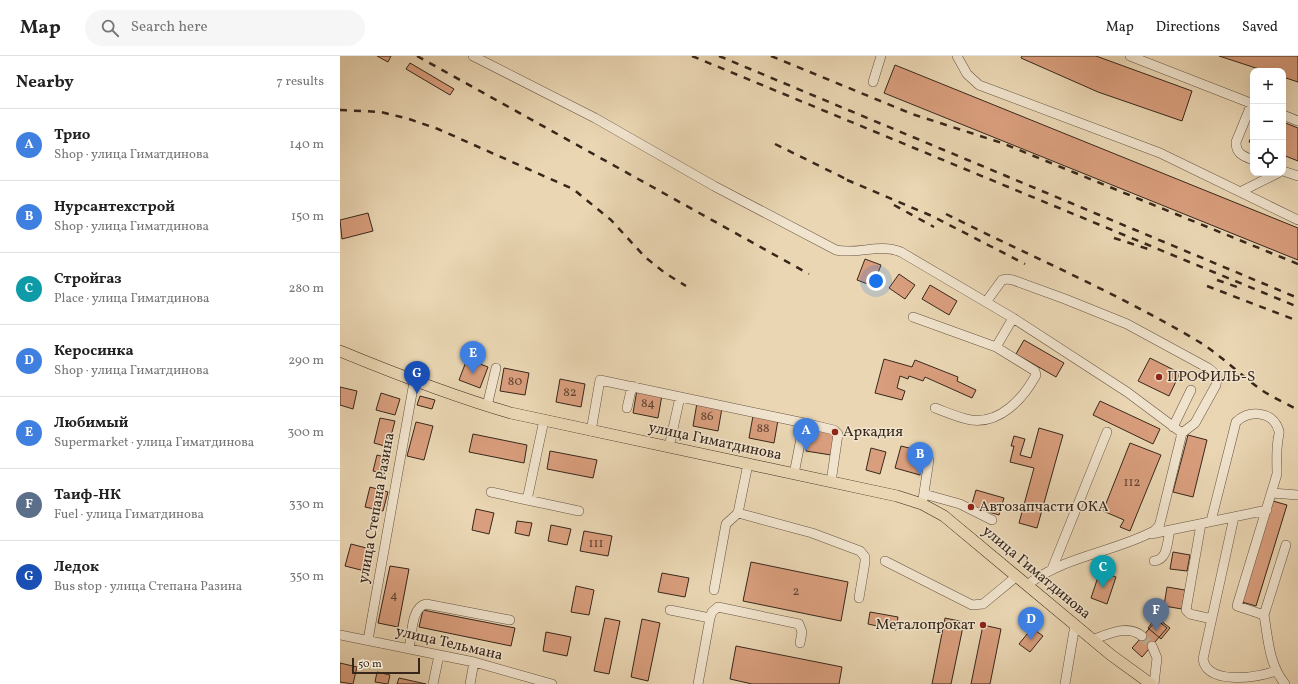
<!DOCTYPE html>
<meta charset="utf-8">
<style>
body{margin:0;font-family:Vollkorn,serif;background:#f6f6f6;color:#222}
.controls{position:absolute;right:12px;top:12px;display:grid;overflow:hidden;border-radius:8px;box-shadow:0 4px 16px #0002}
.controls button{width:36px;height:36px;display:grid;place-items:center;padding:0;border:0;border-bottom:1px solid #e0e0e0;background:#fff;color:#222;font:20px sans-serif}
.scale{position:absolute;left:12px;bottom:10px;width:68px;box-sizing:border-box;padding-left:4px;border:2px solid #37271b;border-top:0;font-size:11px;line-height:14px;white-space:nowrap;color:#37271b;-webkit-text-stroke:3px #f1e4ce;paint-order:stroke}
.you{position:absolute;left:536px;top:225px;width:14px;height:14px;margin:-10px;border:3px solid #fff;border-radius:50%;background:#1a73e8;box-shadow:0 0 0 6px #1a73e833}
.badge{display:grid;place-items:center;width:26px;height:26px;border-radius:50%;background:#8f2418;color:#fff;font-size:13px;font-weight:700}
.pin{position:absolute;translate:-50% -33px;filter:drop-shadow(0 1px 2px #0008)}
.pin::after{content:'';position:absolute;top:21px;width:14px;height:12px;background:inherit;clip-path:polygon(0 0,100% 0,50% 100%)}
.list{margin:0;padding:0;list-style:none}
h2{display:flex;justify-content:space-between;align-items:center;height:52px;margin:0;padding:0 16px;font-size:17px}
h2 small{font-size:13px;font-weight:400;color:#767676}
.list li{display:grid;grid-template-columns:26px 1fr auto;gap:12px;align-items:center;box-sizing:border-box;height:72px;padding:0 16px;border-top:1px solid #e0e0e0}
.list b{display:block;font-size:15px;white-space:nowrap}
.list p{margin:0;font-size:13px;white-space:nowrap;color:#767676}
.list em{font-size:13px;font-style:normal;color:#767676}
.icon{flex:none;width:22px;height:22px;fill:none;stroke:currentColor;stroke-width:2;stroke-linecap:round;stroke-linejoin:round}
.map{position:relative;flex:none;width:958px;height:628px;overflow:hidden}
header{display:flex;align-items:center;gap:24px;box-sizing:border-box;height:56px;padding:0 20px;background:#fff;border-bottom:1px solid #e0e0e0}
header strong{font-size:19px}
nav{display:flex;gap:22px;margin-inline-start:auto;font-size:14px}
.search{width:280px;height:36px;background:#f6f6f6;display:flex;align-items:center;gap:10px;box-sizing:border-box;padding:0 14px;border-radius:22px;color:#767676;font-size:15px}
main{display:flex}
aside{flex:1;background:#fff}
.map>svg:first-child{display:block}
.building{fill:#d99e7d;stroke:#37271b}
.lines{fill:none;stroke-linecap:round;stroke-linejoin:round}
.minor-tunnel{stroke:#c6b395;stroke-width:9;stroke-dasharray:9 4.5;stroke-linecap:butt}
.minor-casing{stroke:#645341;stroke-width:10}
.major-casing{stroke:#37271b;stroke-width:12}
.minor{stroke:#f1e4ce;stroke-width:9}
.major{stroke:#ead6b3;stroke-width:11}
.rail{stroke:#37271b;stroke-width:2.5;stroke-dasharray:7 7;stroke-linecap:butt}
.poi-dot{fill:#8f2418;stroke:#f1e4ce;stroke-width:1.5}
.labels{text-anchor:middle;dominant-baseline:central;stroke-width:3;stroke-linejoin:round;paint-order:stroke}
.number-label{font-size:13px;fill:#604534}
.poi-label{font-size:15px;fill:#37271b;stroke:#f1e4ce;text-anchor:start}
.street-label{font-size:15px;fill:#37271b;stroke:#f1e4ce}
</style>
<header>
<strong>Map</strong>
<div class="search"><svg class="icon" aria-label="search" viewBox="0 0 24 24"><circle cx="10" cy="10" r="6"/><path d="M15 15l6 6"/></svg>Search here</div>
<nav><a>Map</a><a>Directions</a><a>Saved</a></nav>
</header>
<main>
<aside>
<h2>Nearby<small>7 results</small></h2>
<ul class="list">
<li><span class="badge" style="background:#3f7fe0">A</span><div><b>Трио</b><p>Shop · улица Гиматдинова</p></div><em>140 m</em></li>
<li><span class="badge" style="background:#3f7fe0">B</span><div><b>Нурсантехстрой</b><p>Shop · улица Гиматдинова</p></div><em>150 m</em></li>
<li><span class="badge" style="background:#0f9aa8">C</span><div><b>Стройгаз</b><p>Place · улица Гиматдинова</p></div><em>280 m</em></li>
<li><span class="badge" style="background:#3f7fe0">D</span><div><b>Керосинка</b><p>Shop · улица Гиматдинова</p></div><em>290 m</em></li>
<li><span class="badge" style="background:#3f7fe0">E</span><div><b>Любимый</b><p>Supermarket · улица Гиматдинова</p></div><em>300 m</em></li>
<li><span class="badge" style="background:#5c6f8a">F</span><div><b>Таиф-НК</b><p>Fuel · улица Гиматдинова</p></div><em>330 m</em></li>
<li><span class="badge" style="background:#1a4fb4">G</span><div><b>Ледок</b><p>Bus stop · улица Степана Разина</p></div><em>350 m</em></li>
</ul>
</aside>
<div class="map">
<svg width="958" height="628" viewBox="0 0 958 628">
<rect width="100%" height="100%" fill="#ead6b3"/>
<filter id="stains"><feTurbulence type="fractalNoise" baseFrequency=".005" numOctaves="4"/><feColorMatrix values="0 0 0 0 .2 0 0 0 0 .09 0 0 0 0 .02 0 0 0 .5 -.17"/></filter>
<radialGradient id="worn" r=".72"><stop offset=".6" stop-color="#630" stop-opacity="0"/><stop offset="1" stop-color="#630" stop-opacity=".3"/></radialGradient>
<path class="building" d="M 37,0 L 51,0 L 48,6 Z
M 682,0 L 756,0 L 852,35 L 842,65 L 758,36 L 681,2 Z
M 879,0 L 958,0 L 958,26 L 943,21 L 943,15 L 925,15 Z
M 70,7 L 114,33 L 110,39 L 66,13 Z
M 555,9 L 958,172 L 958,204 L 544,37 Z
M 943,66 L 958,72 L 958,105 L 943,99 Z
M 913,77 L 913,87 L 909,86 Z
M 28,157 L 33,175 L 2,183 L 0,164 Z
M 525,203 L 541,209 L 533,230 L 517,224 Z
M 559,218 L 575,229 L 565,243 L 549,232 Z
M 590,229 L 617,245 L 609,259 L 582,243 Z
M 684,284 L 724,307 L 716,321 L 676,298 Z
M 810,302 L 840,317 L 829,340 L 798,325 Z
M 127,303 L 148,311 L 140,332 L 119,324 Z
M 544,303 L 572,311 L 575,304 L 618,321 L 617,325 L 636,334 L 632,342 L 585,321 L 583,325 L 569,320 L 568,323 L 560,320 L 557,332 L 565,335 L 562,344 L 535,337 Z
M 164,312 L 189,317 L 185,339 L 160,335 Z
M 220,323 L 245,328 L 241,351 L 216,346 Z
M 0,331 L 17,335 L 13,353 L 0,349 Z
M 297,334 L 322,339 L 318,362 L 293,357 Z
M 41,337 L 60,343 L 55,359 L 36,354 Z
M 80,340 L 95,344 L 92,353 L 77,349 Z
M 760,345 L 820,373 L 813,388 L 753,359 Z
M 357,347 L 382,352 L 378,375 L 353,370 Z
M 413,360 L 438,364 L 434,387 L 409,382 Z
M 40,362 L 55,365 L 48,391 L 34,387 Z
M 76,366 L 93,370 L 84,404 L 67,400 Z
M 470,372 L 495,376 L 491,399 L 466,395 Z
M 699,372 L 723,379 L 697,472 L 679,467 L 694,412 L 670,406 L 674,390 L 671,390 L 674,380 L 685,383 L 680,399 L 691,402 Z
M 133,378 L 187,389 L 184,407 L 129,396 Z
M 848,379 L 867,384 L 853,441 L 833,436 Z
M 790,387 L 821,399 L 790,475 L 780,471 L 784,464 L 763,455 Z
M 561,390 L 585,396 L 580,419 L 555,412 Z
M 531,392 L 546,396 L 540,418 L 526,414 Z
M 210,395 L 257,404 L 253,422 L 207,413 Z
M 37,399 L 48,402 L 44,418 L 33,415 Z
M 30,431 L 48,436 L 43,455 L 25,451 Z
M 636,434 L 664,442 L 659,459 L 631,451 Z
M 933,445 L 947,449 L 916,550 L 902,546 Z
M 136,453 L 154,457 L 149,478 L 132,474 Z
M 177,465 L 192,467 L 189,480 L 175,477 Z
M 211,469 L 231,473 L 227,489 L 208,485 Z
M 244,475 L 272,480 L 268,500 L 240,495 Z
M 11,488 L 34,494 L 29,516 L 5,510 Z
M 833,496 L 850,499 L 847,515 L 830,513 Z
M 411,506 L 508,526 L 501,565 L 403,545 Z
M 50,510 L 69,513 L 58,571 L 38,567 Z
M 760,515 L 776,521 L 767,548 L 751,542 Z
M 322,517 L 349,522 L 345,541 L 318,536 Z
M 236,530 L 254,534 L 249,559 L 231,556 Z
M 827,531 L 845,534 L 842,553 L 824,550 Z
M 83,554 L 175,572 L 171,590 L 79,571 Z
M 530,556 L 558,561 L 556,574 L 528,568 Z
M 816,561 L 830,572 L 821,583 L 808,572 Z
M 265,562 L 280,565 L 269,618 L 254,615 Z
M 605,562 L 624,566 L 611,628 L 592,628 Z
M 302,563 L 320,567 L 308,625 L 291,621 Z
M 817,564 L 827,572 L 802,601 L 792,592 Z
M 643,569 L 661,573 L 650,628 L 631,628 Z
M 692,572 L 703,580 L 690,596 L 679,588 Z
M 206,576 L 231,581 L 227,600 L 203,595 Z
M 396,590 L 502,611 L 499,628 L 412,628 L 390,623 Z
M 0,607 L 17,611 L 13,628 L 0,626 Z
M 37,616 L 50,619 L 48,628 L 35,626 Z
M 59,622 L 86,628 L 57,628 Z"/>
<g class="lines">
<path class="minor-tunnel" d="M 802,580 L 812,590"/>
<g class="minor-casing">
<path id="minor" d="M 133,0 L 255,62 L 374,130 L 496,194 C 518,199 539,187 561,196 L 673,262 L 787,336 L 842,377
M 617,0 L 627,18 L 639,29 L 820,97 L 958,164
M 790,0 L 913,48
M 533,26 L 541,0
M 912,47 L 896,86 C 896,98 903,100 913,104
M 943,59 L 958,65
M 943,115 L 958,120
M 900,136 L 938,117
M 646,246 L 662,224 L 667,223 L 673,224 L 725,243 L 787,268 L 868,312 C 875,317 878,320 876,329 L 855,367 L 842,377 L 821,463 L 819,470 L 814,475 C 772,497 727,499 687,529
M 573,261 L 656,291 L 695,315 L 696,319 C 683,343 660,368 631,364 C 619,362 606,356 595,352
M 656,291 L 673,262
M 147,350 L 156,312
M 287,352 L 292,330
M 204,364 L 187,444 L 239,455
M 833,371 L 851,334
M 251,375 L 260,324 L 464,367 L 494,374 L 498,378 L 491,426
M 329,391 L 340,341
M 454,418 L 464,367
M 151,436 L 187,444
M 932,437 L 958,439
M 584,438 L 620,448 L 652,464
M 583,443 L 589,404
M 398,457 L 472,477 L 520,495 L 525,501 L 525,506 L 519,542
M 894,461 L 863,603 C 867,628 912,623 936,615
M 871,465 L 896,366 C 909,354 933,354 939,375 C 940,377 938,381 938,384 C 936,396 937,406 937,418 L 897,550 L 924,559 L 946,489
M 861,468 L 846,554 L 850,558 L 872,563
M 811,478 L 927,454
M 545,505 L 632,549 L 643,548 L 677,520
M 814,505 C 828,504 827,486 830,474
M 712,513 L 767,376
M 374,534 L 386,468 L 398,457 L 408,408
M 330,554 L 370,562
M 924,559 C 928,582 929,609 945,628
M 0,579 L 134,606 L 212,628
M 28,584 L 74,326
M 752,584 C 768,578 788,568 802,580
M 812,590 L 817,602 L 814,628
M 69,593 C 72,580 71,551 86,548 L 170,564
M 93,628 L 99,599
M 130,628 L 134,606
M 358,628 L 370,562 L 372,556 L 378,551 L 459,568 L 462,576 L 460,587
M 725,628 L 735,569"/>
</g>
<g class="major-casing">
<path id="major" d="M 0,295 C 56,318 112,340 171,357 L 557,440 L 582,448 L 604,460 L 771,599 L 811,628"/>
</g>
<use href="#minor" class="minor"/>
<use href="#major" class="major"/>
<path class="rail" d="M 77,0 L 469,218
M 352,0 L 958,251
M 379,0 L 958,242
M 431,0 L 572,58 L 662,87 L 958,208
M 0,54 L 41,56 L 69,63 L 98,73 L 233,133 L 271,164 L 305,201 L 325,217 L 346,230
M 435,88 L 512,126
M 507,124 L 592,160 L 685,208
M 554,149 L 594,171
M 606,158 C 690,200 775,236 856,284 C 880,298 900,319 923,335 C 934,342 947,348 958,354
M 774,182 L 808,193
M 877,224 L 903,233
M 867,230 L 958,265"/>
</g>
<g class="poi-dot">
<circle cx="819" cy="321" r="4"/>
<circle cx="495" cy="376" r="4"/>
<circle cx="631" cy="451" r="4"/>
<circle cx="643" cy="569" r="4"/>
</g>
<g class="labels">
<g class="number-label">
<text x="175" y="326">80</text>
<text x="230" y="337">82</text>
<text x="308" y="348">84</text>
<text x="367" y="361">86</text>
<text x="423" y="373">88</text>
<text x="792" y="427">112</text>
<text x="256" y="488">111</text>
<text x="456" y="536">2</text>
<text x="54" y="540">4</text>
</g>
<g class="poi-label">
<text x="827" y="321">ПРОФИЛЬ-S</text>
<text x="503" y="376">Аркадия</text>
<text x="639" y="451">Автозапчасти ОКА</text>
<text x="635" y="569" text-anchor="end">Металопрокат</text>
</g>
<g class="street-label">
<text transform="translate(375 386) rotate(12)">улица Гиматдинова</text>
<text transform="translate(37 452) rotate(-80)">улица Степана Разина</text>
<text transform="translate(696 517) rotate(40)">улица Гиматдинова</text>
<text transform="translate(109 588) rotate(13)">улица Тельмана</text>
</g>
</g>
<rect width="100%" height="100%" filter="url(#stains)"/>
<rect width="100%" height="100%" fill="url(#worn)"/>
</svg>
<div class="controls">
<button>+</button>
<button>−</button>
<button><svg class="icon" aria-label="locate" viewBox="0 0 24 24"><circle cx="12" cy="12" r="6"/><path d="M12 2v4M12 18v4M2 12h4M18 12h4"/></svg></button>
</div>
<div class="scale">50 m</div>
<div class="you"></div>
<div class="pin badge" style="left:466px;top:395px;background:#3f7fe0">A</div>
<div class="pin badge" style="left:580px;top:419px;background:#3f7fe0">B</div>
<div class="pin badge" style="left:763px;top:532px;background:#0f9aa8">C</div>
<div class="pin badge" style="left:691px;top:584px;background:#3f7fe0">D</div>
<div class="pin badge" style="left:133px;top:318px;background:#3f7fe0">E</div>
<div class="pin badge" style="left:816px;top:575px;background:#5c6f8a">F</div>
<div class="pin badge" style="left:77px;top:338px;background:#1a4fb4">G</div>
</div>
</main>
